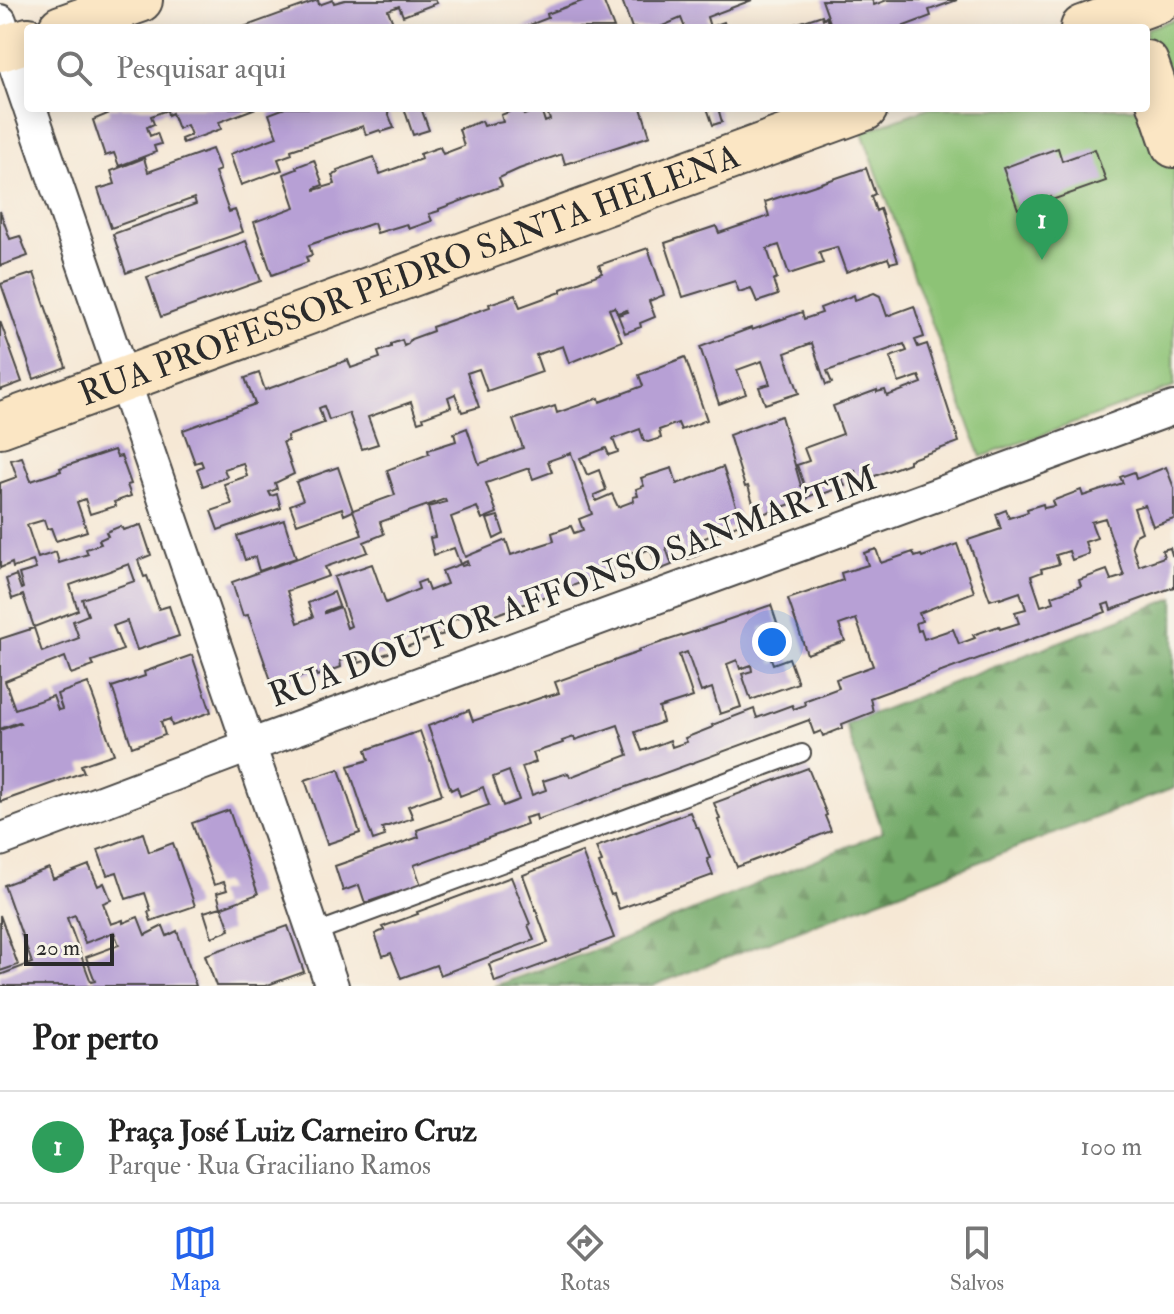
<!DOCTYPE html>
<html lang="pt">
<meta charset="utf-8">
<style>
body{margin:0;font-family:"IM FELL Double Pica",serif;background:#f6f6f6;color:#222}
.scale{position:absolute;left:24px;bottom:20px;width:90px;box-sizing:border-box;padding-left:8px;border:4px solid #2b2b2b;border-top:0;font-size:22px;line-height:28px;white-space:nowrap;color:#2b2b2b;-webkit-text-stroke:6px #f7f3e8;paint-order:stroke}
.you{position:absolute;left:772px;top:642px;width:28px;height:28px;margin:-20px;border:6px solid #fff;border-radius:50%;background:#1a73e8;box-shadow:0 0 0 12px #1a73e833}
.badge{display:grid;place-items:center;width:52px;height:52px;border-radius:50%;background:#2563eb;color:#fff;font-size:26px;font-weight:700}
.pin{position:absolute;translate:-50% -66px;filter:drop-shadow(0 2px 4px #0008)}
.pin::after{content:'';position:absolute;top:42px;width:28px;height:24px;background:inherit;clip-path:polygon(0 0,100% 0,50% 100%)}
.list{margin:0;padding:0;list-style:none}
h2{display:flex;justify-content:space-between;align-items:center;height:104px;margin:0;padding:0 32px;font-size:34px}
h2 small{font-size:26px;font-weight:400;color:#767676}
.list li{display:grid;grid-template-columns:52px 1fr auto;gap:24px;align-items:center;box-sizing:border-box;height:112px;padding:0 32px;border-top:2px solid #e0e0e0}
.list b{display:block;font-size:30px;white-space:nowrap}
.list p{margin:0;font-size:26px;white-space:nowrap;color:#767676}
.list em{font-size:26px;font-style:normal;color:#767676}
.icon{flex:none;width:44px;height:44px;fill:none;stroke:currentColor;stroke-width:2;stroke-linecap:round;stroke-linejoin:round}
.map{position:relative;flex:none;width:1174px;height:986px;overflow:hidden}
.search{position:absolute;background:#fff;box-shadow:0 4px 20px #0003;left:24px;right:24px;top:24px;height:88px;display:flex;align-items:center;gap:20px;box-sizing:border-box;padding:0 28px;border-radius:8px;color:#767676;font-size:30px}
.sheet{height:216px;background:#fff}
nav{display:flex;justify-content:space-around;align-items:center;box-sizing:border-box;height:112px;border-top:2px solid #e0e0e0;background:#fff;font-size:22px;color:#767676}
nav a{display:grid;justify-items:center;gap:4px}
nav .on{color:#2563eb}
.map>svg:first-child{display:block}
.forest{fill:url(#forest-firs);stroke:#4e6a49;stroke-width:2}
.park{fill:#8dc376;stroke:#5c7750;stroke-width:2}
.building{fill:#b7a0d5;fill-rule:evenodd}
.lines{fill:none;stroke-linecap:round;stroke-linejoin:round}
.lane-casing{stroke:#494744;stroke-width:20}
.street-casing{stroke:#494744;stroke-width:36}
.secondary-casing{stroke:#494744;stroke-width:48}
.lane{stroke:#fff;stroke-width:16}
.street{stroke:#fff;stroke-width:32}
.secondary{stroke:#fbe6c4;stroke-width:44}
.labels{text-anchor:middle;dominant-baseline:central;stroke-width:7;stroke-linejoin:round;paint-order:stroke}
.street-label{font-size:34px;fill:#2b2b2b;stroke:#f7f3e8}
</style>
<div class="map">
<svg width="1174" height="986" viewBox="0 0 1174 986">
<defs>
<pattern id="forest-firs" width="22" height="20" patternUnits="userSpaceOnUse" patternTransform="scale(2)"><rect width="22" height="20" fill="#72a967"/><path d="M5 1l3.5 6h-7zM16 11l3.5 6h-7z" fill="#5e8a55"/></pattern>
</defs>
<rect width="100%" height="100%" fill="#f7f3e8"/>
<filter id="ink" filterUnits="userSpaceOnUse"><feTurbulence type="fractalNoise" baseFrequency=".0125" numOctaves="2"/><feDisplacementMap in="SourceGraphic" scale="16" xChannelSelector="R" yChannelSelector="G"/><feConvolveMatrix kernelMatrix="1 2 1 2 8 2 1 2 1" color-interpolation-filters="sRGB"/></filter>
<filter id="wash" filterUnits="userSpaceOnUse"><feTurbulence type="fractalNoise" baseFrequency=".006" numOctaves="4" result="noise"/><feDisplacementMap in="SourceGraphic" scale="32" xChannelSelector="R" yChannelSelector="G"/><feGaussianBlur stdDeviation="1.8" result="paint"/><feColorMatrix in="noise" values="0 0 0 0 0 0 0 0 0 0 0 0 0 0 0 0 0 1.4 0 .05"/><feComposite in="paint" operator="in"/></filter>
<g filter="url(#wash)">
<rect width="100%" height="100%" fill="#f6e8d5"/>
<path class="forest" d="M 1174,598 L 1174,788 L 652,986 L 494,986 L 616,942 L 883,832 L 845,724 Z"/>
<path class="park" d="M 1174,19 L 1174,387 L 981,457 L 862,132 L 928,108 L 1146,108 L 1146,29 Z"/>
<g id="blocks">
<path class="building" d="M 318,0 L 319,5 L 333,0 L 334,3 L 345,0 L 435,0 L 437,3 L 403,16 L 399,6 L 388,10 L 395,28 L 241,28 Z
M 585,0 L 603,0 L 614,28 L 522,28 L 548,18 L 547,14 Z
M 622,0 L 752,0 L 707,17 L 710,27 L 724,22 L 726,28 L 685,28 L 681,18 L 658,28 L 632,28 Z
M 822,0 L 872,0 L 874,5 L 887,0 L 957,0 L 929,10 L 931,16 L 899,28 L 832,28 Z
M 822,15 L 823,19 L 826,17 L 830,28 L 783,28 Z
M 109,108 L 256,108 L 219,122 L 221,129 L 183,143 L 181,139 L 191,135 L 187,125 L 178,129 L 172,113 L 168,115 L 167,110 L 151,116 L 154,124 L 147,127 L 150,136 L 157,133 L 161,144 L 154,146 L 156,152 L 119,166 L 114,153 L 105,156 L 93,120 L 110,113 Z
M 285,108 L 386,108 L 394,128 L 381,132 L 380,130 L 366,135 L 363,126 L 291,150 L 292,154 L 278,159 L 282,170 L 241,185 L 230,154 L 277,137 L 269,114 Z
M 404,108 L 421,108 L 429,130 L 413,135 Z
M 519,108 L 522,108 L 524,115 L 541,109 L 545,122 L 550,120 L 546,108 L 641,108 L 650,136 L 565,164 L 562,154 L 519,169 L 499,178 L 502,186 L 439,209 L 439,211 L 429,214 L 432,221 L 409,229 L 407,224 L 377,233 L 374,223 L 309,245 L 312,255 L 306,257 L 308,262 L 272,275 L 254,222 L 295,207 L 284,174 L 297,169 L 296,167 L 314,160 L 323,185 L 315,188 L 315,190 L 335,184 L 332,175 L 338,173 L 337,170 L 374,157 L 380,174 L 421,159 L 420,154 L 440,147 L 443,154 L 464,146 L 459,129 L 482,121 L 484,126 L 497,122 L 498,123 L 503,122 L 501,115 Z
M 707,108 L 718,108 L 722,122 L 713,125 Z
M 1058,148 L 1062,161 L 1095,149 L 1106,181 L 1052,200 L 1051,197 L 1018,209 L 1003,168 Z
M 212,149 L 220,170 L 215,172 L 229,212 L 235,210 L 243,232 L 126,273 L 113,234 L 196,204 L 194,198 L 111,228 L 98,189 L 115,184 L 111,171 L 144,158 L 148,172 Z
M 866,168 L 875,194 L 871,196 L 876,211 L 880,209 L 898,261 L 890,263 L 888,258 L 846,272 L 837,247 L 819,252 L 823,263 L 789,274 L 779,245 L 767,249 L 777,278 L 773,280 L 778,295 L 757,302 L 751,288 L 739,292 L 735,281 L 683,297 L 665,243 L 716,226 L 719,233 L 769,216 L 765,202 Z
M 0,211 L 10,239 L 20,236 L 28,256 L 0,266 Z
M 246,241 L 261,281 L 161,317 L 147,277 Z
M 648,248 L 664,295 L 649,301 L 655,317 L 640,323 L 641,327 L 625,333 L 618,315 L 628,312 L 627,310 L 617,313 L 615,307 L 609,309 L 622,341 L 569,363 L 563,346 L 536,355 L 542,372 L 487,391 L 479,369 L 467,373 L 479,407 L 462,412 L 455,394 L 448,397 L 451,407 L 423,417 L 424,420 L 418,422 L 411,402 L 368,417 L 378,444 L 362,449 L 349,413 L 329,420 L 324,406 L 319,408 L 324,423 L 287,436 L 288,441 L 283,442 L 294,474 L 275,483 L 277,489 L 269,492 L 271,496 L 277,494 L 281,508 L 218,530 L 211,511 L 232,504 L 224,484 L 247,476 L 243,463 L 224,469 L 227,477 L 203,486 L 197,469 L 203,466 L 201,461 L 195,463 L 183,430 L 255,404 L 245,378 L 259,373 L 265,390 L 348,360 L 351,368 L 380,358 L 378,352 L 391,347 L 391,344 L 402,340 L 404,346 L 408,344 L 411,339 L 433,331 L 432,327 L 490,307 L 489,304 L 515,295 L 520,307 L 561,292 L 561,289 L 602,273 L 599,265 Z
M 34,273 L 66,367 L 34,379 L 1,284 Z
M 874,293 L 880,296 L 887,316 L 914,306 L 924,337 L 915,340 L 918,347 L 927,344 L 959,442 L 909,460 L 909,463 L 859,482 L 855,471 L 841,476 L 845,486 L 820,495 L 819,492 L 808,497 L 808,498 L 757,516 L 748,486 L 745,487 L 729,435 L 781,416 L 801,486 L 804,485 L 797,465 L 809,461 L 804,448 L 843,434 L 833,406 L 877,390 L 877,392 L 885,390 L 887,396 L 922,383 L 919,376 L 899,383 L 890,357 L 907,351 L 904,344 L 827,371 L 832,383 L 826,385 L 812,343 L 785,353 L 799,393 L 765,404 L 759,387 L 770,384 L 762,361 L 737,370 L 746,394 L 719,404 L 700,347 L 751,328 L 752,330 L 802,312 L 804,319 L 822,313 L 820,308 L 854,295 L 855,300 Z
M 0,321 L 22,382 L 0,390 Z
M 685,357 L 707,420 L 681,430 L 678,423 L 659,430 L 661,438 L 648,442 L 644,441 L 640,429 L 613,439 L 618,452 L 609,455 L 606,448 L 580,458 L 587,475 L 599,470 L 606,490 L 594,495 L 596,501 L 612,494 L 618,507 L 634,501 L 633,497 L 638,496 L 636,489 L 644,486 L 641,478 L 672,468 L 677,484 L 723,467 L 742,523 L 697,541 L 701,554 L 689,559 L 687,559 L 681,543 L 666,548 L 672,565 L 659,570 L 650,549 L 634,555 L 632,552 L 609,564 L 612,571 L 487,618 L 483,608 L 441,625 L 444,634 L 359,663 L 356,655 L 340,661 L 341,667 L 317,676 L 315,671 L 273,686 L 248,615 L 243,616 L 232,582 L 362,535 L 353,510 L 395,495 L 387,470 L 429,454 L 428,450 L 456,441 L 454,433 L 467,428 L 479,464 L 523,448 L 513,420 L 555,406 L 557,413 L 599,398 L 600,402 L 643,386 L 639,375 ZM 571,453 L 592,514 L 579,519 L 583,530 L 574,533 L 571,526 L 552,533 L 554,541 L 511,555 L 506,540 L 465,557 L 451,517 L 477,507 L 482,519 L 497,513 L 486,483 L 529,468 L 533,479 L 552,472 L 548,461 ZM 445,499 L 446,502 L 428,507 L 435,537 L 430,538 L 434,555 L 454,548 L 460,564 L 467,561 L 468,564 L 462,566 L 461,564 L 442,571 L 447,584 L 429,591 L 425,580 L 417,583 L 419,589 L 386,603 L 372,564 L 334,577 L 351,626 L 347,628 L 340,607 L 325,613 L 325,611 L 339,606 L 334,592 L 308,603 L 313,617 L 298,623 L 287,591 L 329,576 L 325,567 L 368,552 L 364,542 L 384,534 L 380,522 Z
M 114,450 L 117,457 L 121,456 L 131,484 L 127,485 L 131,496 L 114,502 L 116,506 L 90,514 L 85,499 L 77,502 L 87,531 L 56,541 L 51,528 L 47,529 L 44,520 L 27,525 L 38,558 L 56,552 L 59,563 L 88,554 L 86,549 L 101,544 L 99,540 L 108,536 L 106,532 L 121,526 L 123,530 L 141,525 L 151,555 L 138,560 L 144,577 L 147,576 L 159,609 L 169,606 L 179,636 L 137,650 L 127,621 L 113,626 L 123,650 L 92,661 L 94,666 L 71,674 L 65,657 L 5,681 L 15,709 L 53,696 L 58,710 L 62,709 L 57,694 L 88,683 L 114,754 L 81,765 L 84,772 L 0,802 L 0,730 L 20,723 L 19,722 L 0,729 L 0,639 L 34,628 L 42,652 L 79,638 L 73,621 L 88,615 L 82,599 L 135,581 L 129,564 L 70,585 L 78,610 L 34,627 L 23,595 L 12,599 L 6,579 L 16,575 L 21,589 L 23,588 L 19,574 L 36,569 L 33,561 L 13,568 L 12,563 L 0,568 L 0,483 L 17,477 L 11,460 L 22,457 L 31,481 L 61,471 L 60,468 Z
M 338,467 L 353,511 L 344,515 L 342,508 L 297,524 L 290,505 L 303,500 L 296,482 Z
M 1166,467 L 1174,488 L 1174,519 L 1153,526 L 1145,505 L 1134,508 L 1142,532 L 1136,535 L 1132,545 L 1139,566 L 1164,557 L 1162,550 L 1170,548 L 1172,555 L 1174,554 L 1174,587 L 1111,610 L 1109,603 L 1103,605 L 1106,612 L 870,698 L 873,712 L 842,724 L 843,728 L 823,736 L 821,731 L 814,734 L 809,720 L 537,820 L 536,815 L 525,818 L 527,824 L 414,865 L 422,888 L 395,897 L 394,893 L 365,903 L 359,885 L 343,891 L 335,866 L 419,837 L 417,830 L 489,805 L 483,787 L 460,796 L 457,787 L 451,790 L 428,726 L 469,710 L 473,721 L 546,696 L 546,697 L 559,693 L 555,682 L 639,652 L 638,650 L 724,622 L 724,621 L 771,605 L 777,623 L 760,628 L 773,664 L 789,658 L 798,683 L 751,700 L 742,674 L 752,671 L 751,665 L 740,669 L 737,660 L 727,664 L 741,707 L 720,714 L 712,688 L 701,692 L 687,652 L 679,655 L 693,697 L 659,708 L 663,722 L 635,732 L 642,751 L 670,740 L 672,747 L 687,742 L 685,738 L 713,727 L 712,725 L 754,709 L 757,718 L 792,705 L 794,709 L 805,705 L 804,701 L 839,688 L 836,679 L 873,666 L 856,619 L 839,625 L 845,641 L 807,654 L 788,599 L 843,580 L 841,573 L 868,565 L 864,553 L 876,549 L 881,563 L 913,552 L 915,557 L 921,555 L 922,557 L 957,544 L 974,592 L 919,613 L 922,621 L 916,623 L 918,631 L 921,630 L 924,639 L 953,629 L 959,644 L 975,638 L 973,635 L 999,626 L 1000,629 L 1019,623 L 1015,612 L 1026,609 L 1020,592 L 1000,599 L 1000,597 L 990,600 L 968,540 L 1001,529 L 996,514 L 1006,510 L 1009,518 L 1028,512 L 1027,509 L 1043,504 L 1044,508 L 1054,506 L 1052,501 L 1081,490 L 1083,496 L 1123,483 L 1120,477 L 1134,472 L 1136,479 ZM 1105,518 L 1124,576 L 1111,580 L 1107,570 L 1079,580 L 1081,586 L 1052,596 L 1054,602 L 1041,606 L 1031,576 L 1042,572 L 1041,569 L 1059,564 L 1056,555 L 1069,551 L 1072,560 L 1089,554 L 1085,542 L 1097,538 L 1091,522 ZM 618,725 L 628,755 L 570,777 L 568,773 L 543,781 L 546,790 L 532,795 L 522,767 L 536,762 L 533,753 L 563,743 L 562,741 L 574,737 L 575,740 ZM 509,771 L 519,800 L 503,806 L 493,777 Z
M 498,516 L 504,534 L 494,539 L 487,519 Z
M 284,520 L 296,558 L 259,571 L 255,557 L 245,560 L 237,536 Z
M 192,655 L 211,712 L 172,726 L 170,719 L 161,722 L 165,735 L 132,747 L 112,687 L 145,676 L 144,672 Z
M 420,731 L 442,794 L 408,806 L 413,818 L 382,828 L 385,836 L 373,840 L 348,766 L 369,760 L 366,750 Z
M 808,768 L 827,815 L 825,816 L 831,831 L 737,867 L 718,820 L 720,819 L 714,803 Z
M 339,769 L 360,833 L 327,844 L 305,780 Z
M 229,810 L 258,894 L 222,907 L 230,930 L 212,937 L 204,912 L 221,907 L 217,893 L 227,890 L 224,882 L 214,885 L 192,823 Z
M 690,812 L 696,827 L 698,827 L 710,858 L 707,859 L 713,875 L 619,909 L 614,894 L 611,895 L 599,863 L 602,862 L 596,847 Z
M 143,833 L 149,852 L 173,843 L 195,906 L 151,921 L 148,912 L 151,911 L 145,893 L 126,899 L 117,872 L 107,875 L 98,850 Z
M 582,852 L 614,938 L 495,982 L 489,964 L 548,943 L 523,875 Z
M 89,865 L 98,886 L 104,883 L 111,900 L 103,903 L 111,924 L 123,920 L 123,923 L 138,917 L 145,935 L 163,926 L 167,936 L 177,931 L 196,986 L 0,986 L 0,975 L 32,963 L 4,885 L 49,868 L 53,879 ZM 75,915 L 85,943 L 114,932 L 119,945 L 86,957 L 95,981 L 91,982 L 67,918 Z
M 511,877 L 530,924 L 528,925 L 534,940 L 440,975 L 436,965 L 401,978 L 391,953 L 383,956 L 375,934 L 384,930 L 382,927 L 418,914 L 417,912 Z
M 0,915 L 18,965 L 0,971 Z
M 288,926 L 304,972 L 265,986 L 216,986 L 205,955 Z"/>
</g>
</g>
<g filter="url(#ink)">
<use href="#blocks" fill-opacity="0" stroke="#494744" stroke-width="2"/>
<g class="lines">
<g class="lane-casing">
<path id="lane" d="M 314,933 L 802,753"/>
</g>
<g class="street-casing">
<path id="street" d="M 0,21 L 28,103
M 30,108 L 332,986
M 0,840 L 249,746 L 1174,408"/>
</g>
<g class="secondary-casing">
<g id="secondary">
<path d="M 61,28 L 140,0"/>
<path d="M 1083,28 L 1159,0"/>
<path d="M 0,49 L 28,40"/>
<path d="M 1146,63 L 1174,145"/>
<path id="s1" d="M 0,425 L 865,108"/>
</g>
</g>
<use href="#lane" class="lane"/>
<use href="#street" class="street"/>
<use href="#secondary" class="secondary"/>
</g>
</g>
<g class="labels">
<g class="street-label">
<text stroke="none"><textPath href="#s1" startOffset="436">RUA PROFESSOR PEDRO SANTA HELENA</textPath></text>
<text transform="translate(573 587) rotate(-20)">RUA DOUTOR AFFONSO SANMARTIM</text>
</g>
</g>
</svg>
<div class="scale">20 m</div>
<div class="you"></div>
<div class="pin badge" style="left:1042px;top:260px;background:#2e9e5b">1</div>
<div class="search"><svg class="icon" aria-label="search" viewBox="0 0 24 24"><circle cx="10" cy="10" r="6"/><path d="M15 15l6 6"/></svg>Pesquisar aqui</div>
</div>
<section class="sheet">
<h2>Por perto<small></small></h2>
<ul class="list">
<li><span class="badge" style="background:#2e9e5b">1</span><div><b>Praça José Luiz Carneiro Cruz</b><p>Parque · Rua Graciliano Ramos</p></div><em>100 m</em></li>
</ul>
</section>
<nav>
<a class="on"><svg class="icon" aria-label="map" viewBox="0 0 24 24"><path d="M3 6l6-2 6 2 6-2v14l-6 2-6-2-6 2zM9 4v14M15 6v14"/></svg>Mapa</a>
<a><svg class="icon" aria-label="directions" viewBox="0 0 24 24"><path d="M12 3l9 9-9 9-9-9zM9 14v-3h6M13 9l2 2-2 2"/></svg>Rotas</a>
<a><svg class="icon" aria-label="saved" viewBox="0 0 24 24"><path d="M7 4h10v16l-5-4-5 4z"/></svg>Salvos</a>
</nav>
